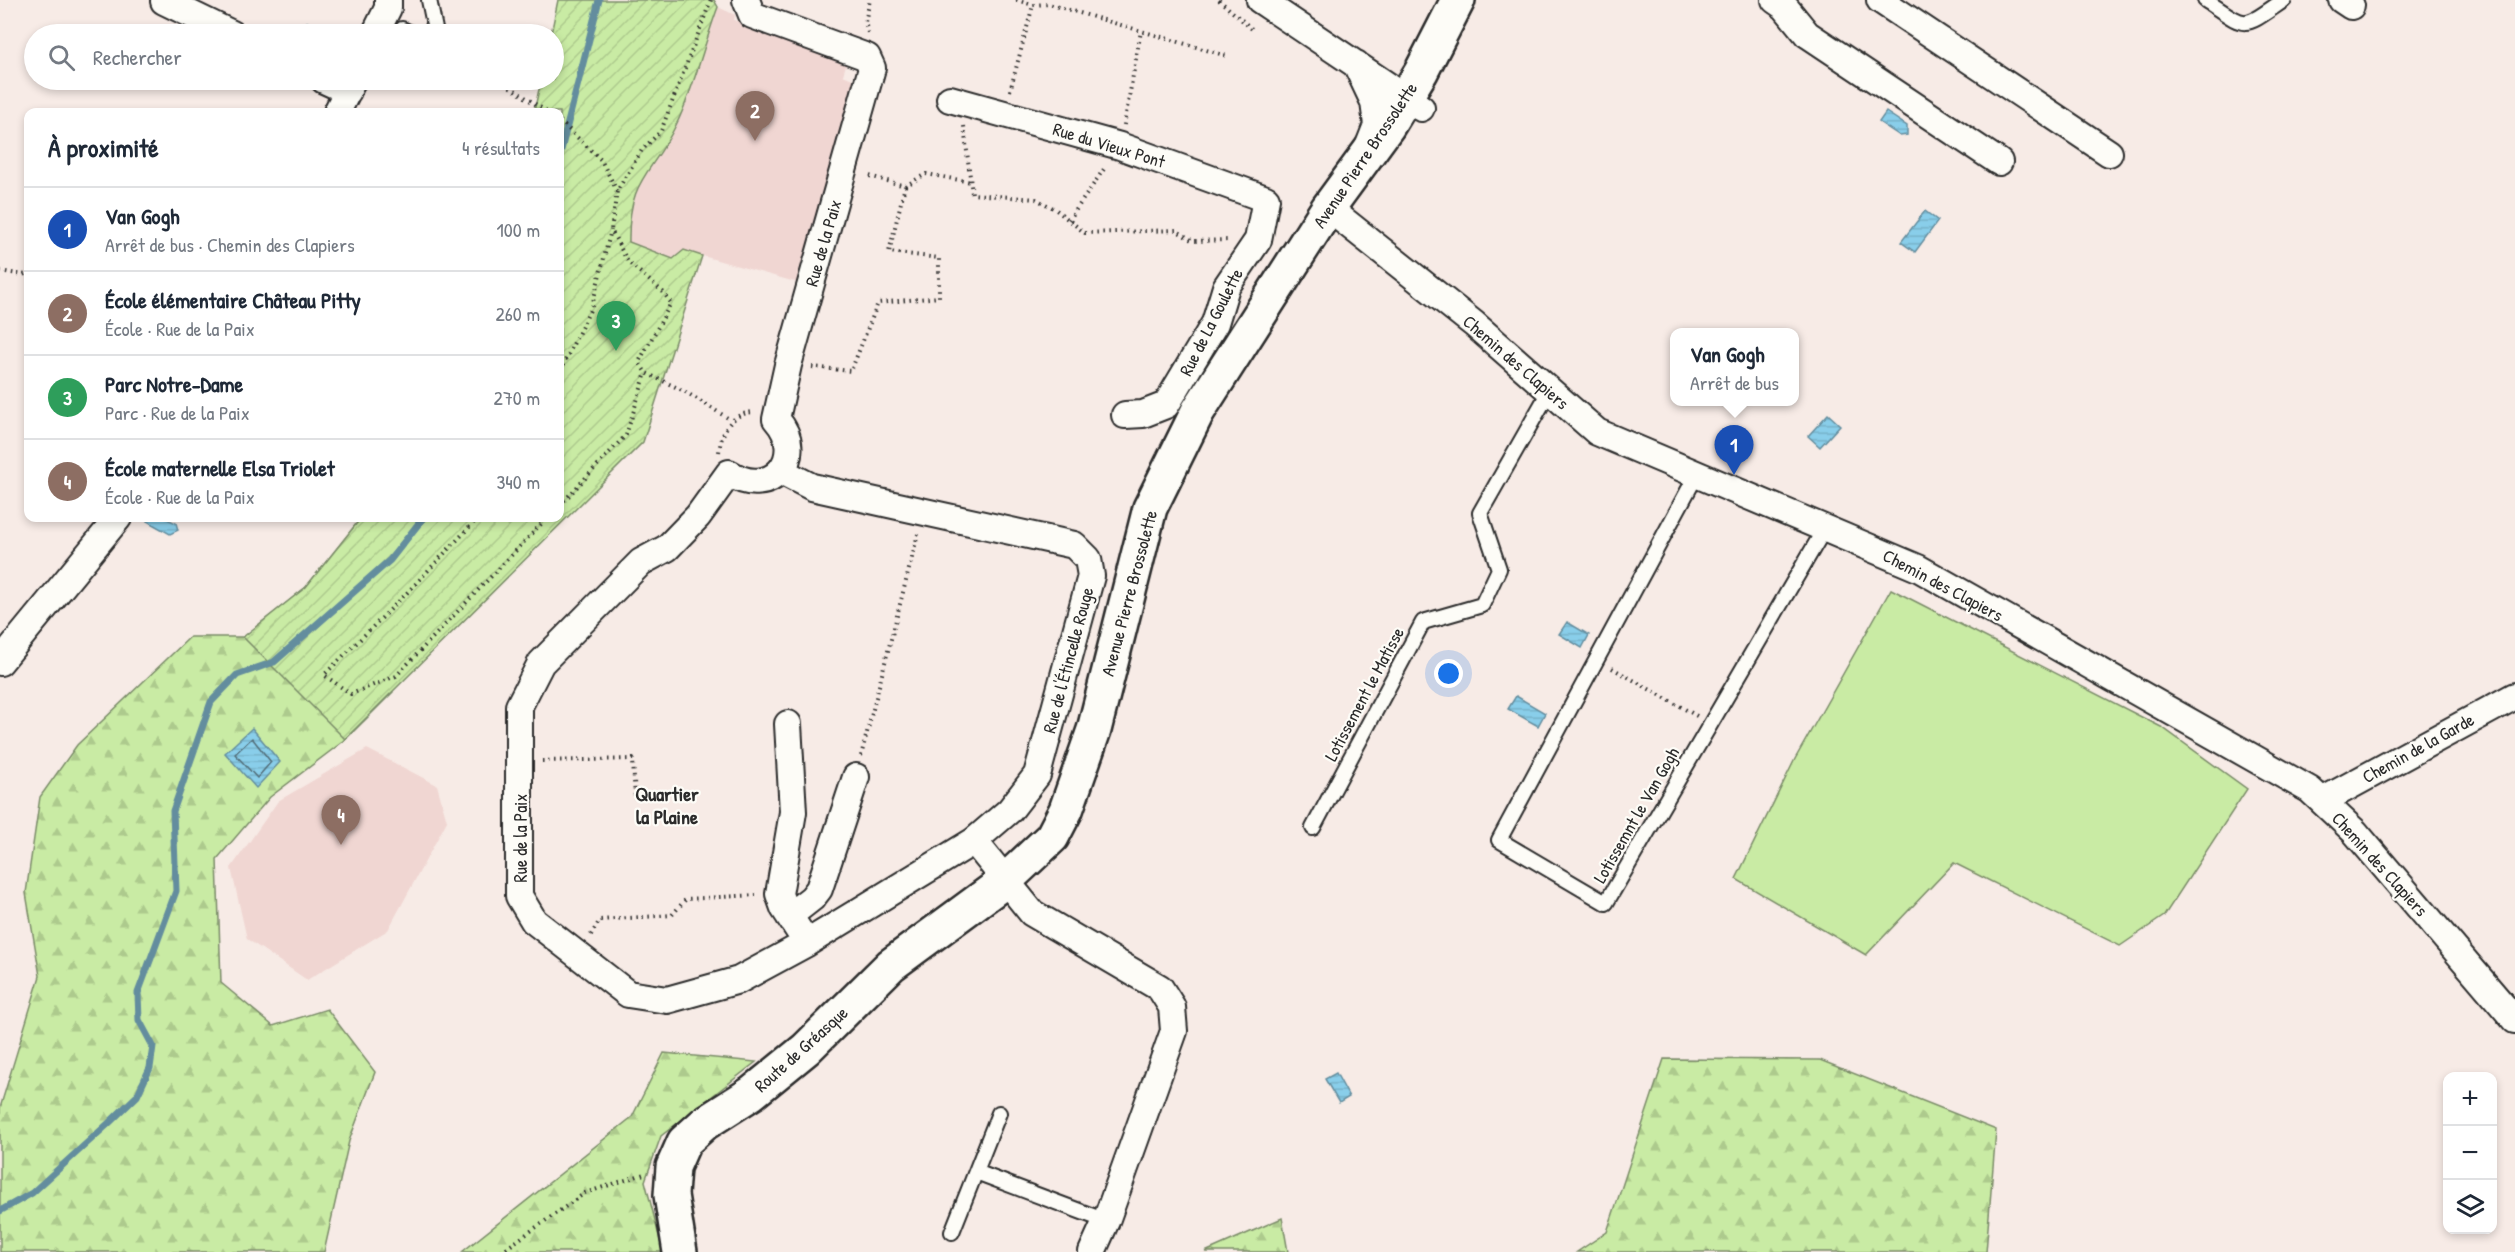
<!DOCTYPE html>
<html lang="fr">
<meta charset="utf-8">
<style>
body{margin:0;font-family:"Patrick Hand",sans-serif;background:#f6f6f7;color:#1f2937}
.controls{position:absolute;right:18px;bottom:18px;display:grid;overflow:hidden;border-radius:12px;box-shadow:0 3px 9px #0003}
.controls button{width:54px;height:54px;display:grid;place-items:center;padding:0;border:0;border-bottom:2px solid #e0e1e3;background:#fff;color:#1f2937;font:30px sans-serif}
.you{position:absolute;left:1449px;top:674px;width:21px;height:21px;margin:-15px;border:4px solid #fff;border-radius:50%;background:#1a73e8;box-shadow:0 0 0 9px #1a73e833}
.badge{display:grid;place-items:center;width:39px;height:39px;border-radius:50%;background:#2b2b2b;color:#fff;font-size:20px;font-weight:700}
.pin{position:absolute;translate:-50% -50px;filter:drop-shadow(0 2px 3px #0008)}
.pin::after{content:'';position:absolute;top:32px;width:21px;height:18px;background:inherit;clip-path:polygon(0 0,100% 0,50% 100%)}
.popup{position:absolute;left:1670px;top:328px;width:129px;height:78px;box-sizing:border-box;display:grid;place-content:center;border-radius:12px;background:#fff;filter:drop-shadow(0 2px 4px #0005);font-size:20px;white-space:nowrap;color:#747a83}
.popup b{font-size:22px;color:#1f2937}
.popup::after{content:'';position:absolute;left:50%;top:100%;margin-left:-12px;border:12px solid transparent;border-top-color:#fff}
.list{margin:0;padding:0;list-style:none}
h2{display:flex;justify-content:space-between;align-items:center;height:78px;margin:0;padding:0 24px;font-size:26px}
h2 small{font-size:20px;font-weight:400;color:#747a83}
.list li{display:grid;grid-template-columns:39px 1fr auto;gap:18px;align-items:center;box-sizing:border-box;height:84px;padding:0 24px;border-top:2px solid #e0e1e3}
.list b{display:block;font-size:22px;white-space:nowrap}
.list p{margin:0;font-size:20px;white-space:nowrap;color:#747a83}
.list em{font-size:20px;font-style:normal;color:#747a83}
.icon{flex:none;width:33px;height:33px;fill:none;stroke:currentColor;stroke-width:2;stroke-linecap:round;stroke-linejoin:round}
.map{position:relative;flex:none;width:2515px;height:1252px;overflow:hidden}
.search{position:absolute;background:#fff;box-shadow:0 3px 9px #0003;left:24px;top:24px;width:540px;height:66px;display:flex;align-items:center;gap:15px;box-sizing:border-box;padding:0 21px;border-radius:33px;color:#747a83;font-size:22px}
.panel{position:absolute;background:#fff;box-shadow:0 3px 9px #0003;left:24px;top:108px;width:540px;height:414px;border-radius:12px}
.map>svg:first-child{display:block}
.built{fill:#f0d6d2}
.grass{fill:#c9eba4;stroke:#7a8b68;stroke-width:1.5}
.forest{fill:url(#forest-firs);stroke:#7a8b68;stroke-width:1.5}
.garden{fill:url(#garden-furrows);stroke:#7a8b68;stroke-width:1.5}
.water{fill:url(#water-rules);stroke:#638d9e;stroke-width:1.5}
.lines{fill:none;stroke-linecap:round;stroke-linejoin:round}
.shore{stroke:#516c77;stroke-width:1.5}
.stream{stroke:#638d9e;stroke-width:7}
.lane-casing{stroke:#2b2b2b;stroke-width:18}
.street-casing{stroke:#2b2b2b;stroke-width:30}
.secondary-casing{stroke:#2b2b2b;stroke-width:38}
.path{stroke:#2b2b2b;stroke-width:4;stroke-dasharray:1.5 4.5;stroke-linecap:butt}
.lane{stroke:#fdfcf7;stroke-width:14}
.street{stroke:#fdfcf7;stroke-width:26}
.secondary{stroke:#fdfcf7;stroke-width:33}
.labels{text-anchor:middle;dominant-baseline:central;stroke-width:4.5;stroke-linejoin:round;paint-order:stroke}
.street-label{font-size:18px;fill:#2b2b2b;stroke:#fdfcf7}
.neighbourhood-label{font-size:20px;font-weight:bold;fill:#2b2b2b;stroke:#fdfcf7}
</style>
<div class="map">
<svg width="2515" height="1252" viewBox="0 0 2515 1252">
<defs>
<pattern id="forest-firs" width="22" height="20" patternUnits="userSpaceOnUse" patternTransform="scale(1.5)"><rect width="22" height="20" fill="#c9eba4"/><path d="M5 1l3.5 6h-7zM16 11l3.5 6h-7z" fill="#adca8d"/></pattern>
<pattern id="garden-furrows" width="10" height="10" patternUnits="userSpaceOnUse" patternTransform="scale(1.5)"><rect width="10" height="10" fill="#c9eba4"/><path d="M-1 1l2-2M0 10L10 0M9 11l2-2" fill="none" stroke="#adca8d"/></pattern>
<pattern id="water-rules" width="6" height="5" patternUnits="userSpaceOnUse" patternTransform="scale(1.5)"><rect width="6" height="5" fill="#89ceea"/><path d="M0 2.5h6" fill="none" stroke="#76b1c9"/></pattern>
</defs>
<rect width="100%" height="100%" fill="#f7ebe6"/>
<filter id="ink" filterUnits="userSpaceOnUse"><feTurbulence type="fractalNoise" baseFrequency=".0167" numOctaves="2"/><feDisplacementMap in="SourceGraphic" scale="12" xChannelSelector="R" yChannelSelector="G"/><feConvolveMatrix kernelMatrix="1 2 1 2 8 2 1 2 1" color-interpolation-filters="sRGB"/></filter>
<g filter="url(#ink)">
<path class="built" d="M 718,7 L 735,15 L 734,20 L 847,61 L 843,75 L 862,83 L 799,283 L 685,251 L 673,259 L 629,242 L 630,209 L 639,181 Z
M 367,749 L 437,785 L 447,821 L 388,930 L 307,980 L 247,939 L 231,868 L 278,801 Z"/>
<path class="grass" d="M 1891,589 L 2163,728 L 2247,789 L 2164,916 L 2120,946 L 1954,863 L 1866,955 L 1736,879 L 1795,759 Z"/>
<path class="forest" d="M 361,518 L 350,642 L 393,692 L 345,740 L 270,797 L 217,859 L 221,983 L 273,1026 L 327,1009 L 375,1072 L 349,1141 L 324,1252 L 0,1252 L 0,1108 L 40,976 L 26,893 L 40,797 L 77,745 L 190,637 L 244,637 L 306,587 Z
M 664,1053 L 756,1062 L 661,1136 L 645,1181 L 663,1252 L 462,1252 L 632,1117 Z
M 1664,1059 L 1820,1060 L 1996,1130 L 1986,1252 L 1577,1252 L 1607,1232 Z
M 1282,1218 L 1288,1252 L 1205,1252 Z"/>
<path class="garden" d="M 558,0 L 714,0 L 718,7 C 704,44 694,89 676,125 C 652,175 628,178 629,242 L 673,259 L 684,250 L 702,256 L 643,442 L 345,739 L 243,637 L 306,587 L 361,518 L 560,518 L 560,112 L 534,112 L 541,80 L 554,80 L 554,34 L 551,34 Z"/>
<path class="water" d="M 307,22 L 333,34 L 300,34 Z
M 1886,112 L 1907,126 L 1907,135 L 1900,136 L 1879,122 Z
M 1925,211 L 1938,221 L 1915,252 L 1901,242 Z
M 1828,414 L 1840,425 L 1820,447 L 1808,436 Z
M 149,518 L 165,518 L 176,523 L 178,530 L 170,534 L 147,521 Z
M 1567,622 L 1589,635 L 1582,648 L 1559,634 Z
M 1516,696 L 1545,713 L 1538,726 L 1508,709 Z
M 252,728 L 280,762 L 256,788 L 225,753 Z
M 1336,1073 L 1349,1097 L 1339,1103 L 1325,1079 Z"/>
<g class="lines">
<path class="shore" d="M 252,738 L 271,762 L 257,778 L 235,754 Z"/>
<path class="stream" d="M 560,154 L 599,0
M 0,1211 L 32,1193 L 109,1123 L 137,1096 L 150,1068 L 153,1046 L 139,1020 L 138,993 L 176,891 L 173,811 L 211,702 L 237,675 L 274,662 L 390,560 L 423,518"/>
<g class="lane-casing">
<path id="lane" d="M 429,0 L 436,34
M 2205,0 C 2249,29 2240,30 2284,0
M 402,29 L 413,34
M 1697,474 L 1499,840 L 1606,903 L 1825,528
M 1313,828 L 1423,622 L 1482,605 L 1499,569 L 1480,513 L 1550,390
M 976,1172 L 1106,1221
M 952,1232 L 999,1113"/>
</g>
<g class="street-casing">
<path id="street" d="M 746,0 L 752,15 L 867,57 L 872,68 L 788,365 L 776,419 C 809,456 771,501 729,473 L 698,516 L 667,548 L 641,562 L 541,663 L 519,706 L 519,896 L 534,921 L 628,994 L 667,1000 L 739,980 L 807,943 L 974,841 L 1010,810 L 1037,775 L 1091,576 L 1088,559 L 1074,545 L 812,487 L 781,471
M 1260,0 L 1421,108
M 1775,0 L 1785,7 L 1807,34 L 1999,162
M 1880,0 L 2109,153
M 2342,0 L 2351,6
M 164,1 L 232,34
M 375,34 L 388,8 L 388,0
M 1356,64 L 1374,102 L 1377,125 L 1368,148
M 324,80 L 348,91
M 950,99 L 1120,146 L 1266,199 L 1258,240 L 1226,287 L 1215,323 L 1166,405 L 1143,414 L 1125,415
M 337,112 L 353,80
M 1328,208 L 1474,324 L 1597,432 L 1918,568 L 2310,790 L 2355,832 L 2515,1020
M 0,662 L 118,518
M 788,724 L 793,812 L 779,894 L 784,908 L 807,943
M 2322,801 L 2515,696
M 974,841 L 1032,913 L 1160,988 L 1172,1007 L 1174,1031 L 1106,1221 L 1092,1252
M 789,916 L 812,898 L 819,889 L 856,777"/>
</g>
<g class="secondary-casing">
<path id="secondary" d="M 680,1252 L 671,1195 L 673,1167 L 684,1142 L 705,1123 L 752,1093 L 806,1049 L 891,965 L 1005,881 L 1052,837 L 1066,810 L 1094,730 L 1150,508 L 1198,411 L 1328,208 L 1388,126 L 1421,72 L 1458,0"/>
</g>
<path class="path" d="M 711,0 L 661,131 L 642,150 L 617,191 L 611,230 L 628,262 L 663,292 L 671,303 L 639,362 L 646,373 L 684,391 L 731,420
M 1016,0 L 1033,5 L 1049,4 L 1227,56
M 1219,0 L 1253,30
M 868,33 L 865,22 L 870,0
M 500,80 L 547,112
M 1010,91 L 1033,5
M 560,121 L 601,160 L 617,191
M 1124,125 L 1141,31
M 964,126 L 972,194 L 1036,199 L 1055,209 L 1085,233 L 1176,230 L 1193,241 L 1231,240
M 905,186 L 926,174 L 971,182
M 1069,220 L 1106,166
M 0,271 L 23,275 L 28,273
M 812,367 L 851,371 L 878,303 L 939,297 L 939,258 L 889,252 L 905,186 L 866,175
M 560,371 L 592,306 L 611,230
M 719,452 C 722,430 731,413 755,412
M 560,505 L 626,435 L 646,373
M 478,518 L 404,596 L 324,675 L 351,694 L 396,676 L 547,518
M 1612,668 L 1697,716
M 861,756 L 918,534
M 542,761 L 633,759 L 635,800
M 591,935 L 600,920 L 672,915 L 686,899 L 756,895
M 501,1252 L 585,1193 L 647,1173"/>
<use href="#lane" class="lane"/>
<use href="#street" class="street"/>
<use href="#secondary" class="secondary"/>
</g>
</g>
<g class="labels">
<g class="street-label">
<text transform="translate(1109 145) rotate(17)">Rue du Vieux Pont</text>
<text transform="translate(1365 155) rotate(-56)">Avenue Pierre Brossolette</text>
<text transform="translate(823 243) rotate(-74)">Rue de la Paix</text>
<text transform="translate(1211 322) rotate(-63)">Rue de La Goulette</text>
<text transform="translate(1516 362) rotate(41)">Chemin des Clapiers</text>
<text transform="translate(1943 585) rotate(28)">Chemin des Clapiers</text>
<text transform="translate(1129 593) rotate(-75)">Avenue Pierre Brossolette</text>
<text transform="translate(1068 660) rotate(-75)">Rue de l'Étincelle Rouge</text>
<text transform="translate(1364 694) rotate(-62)">Lotissement le Matisse</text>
<text transform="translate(2418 748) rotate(-29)">Chemin de la Garde</text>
<text transform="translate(1636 815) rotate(-60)">Lotissemnt le Van Gogh</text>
<text transform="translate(520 838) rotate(-90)">Rue de la Paix</text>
<text transform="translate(2380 864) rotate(48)">Chemin des Clapiers</text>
<text transform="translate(801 1049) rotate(-42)">Route de Gréasque</text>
</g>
<g class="neighbourhood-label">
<text x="667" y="793">Quartier<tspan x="667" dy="23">la Plaine</tspan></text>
</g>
</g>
</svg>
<div class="controls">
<button>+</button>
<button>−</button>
<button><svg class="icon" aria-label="layers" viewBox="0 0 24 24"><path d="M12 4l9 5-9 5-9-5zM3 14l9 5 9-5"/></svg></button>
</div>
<div class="you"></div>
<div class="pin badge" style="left:1734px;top:475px;background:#1a4fb4">1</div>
<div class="popup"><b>Van Gogh</b>Arrêt de bus</div>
<div class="pin badge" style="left:755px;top:141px;background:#8d6e63">2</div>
<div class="pin badge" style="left:616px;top:351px;background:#2e9e5b">3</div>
<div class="pin badge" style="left:341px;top:845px;background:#8d6e63">4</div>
<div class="search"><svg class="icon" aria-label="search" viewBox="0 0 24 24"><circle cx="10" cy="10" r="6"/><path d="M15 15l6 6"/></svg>Rechercher</div>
<section class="panel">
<h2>À proximité<small>4 résultats</small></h2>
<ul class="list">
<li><span class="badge" style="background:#1a4fb4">1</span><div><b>Van Gogh</b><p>Arrêt de bus · Chemin des Clapiers</p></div><em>100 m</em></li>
<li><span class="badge" style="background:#8d6e63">2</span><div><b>École élémentaire Château Pitty</b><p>École · Rue de la Paix</p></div><em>260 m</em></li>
<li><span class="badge" style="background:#2e9e5b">3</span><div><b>Parc Notre-Dame</b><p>Parc · Rue de la Paix</p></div><em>270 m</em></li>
<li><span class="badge" style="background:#8d6e63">4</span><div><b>École maternelle Elsa Triolet</b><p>École · Rue de la Paix</p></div><em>340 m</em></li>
</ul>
</section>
</div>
